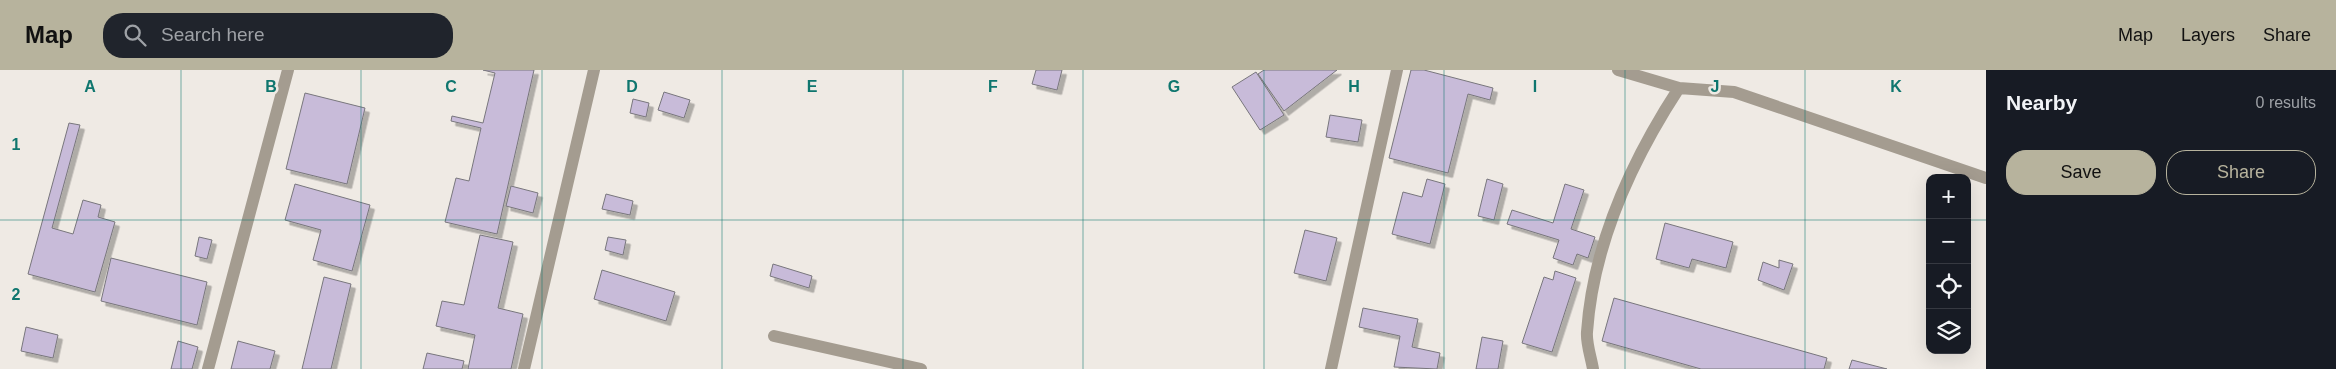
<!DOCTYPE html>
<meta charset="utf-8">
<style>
body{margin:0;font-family:Helvetica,sans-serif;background:#20242c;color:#f1f3f6}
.controls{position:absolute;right:15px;bottom:15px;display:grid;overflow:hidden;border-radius:10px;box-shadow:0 5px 20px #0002}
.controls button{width:45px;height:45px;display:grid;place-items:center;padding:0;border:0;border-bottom:1px solid #363941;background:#171b24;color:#f1f3f6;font:25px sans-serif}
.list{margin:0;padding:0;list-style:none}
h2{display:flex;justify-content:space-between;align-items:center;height:65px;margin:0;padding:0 20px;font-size:21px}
h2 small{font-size:16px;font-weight:400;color:#9ea1a6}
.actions{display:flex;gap:10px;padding:15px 20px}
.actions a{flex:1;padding:11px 0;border:1px solid #b7b39d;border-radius:20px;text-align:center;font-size:18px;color:#b7b39d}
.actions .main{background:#b7b39d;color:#111}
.icon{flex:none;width:28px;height:28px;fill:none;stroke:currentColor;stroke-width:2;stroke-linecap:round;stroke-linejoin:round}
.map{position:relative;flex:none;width:1986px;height:299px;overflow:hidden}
header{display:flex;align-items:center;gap:30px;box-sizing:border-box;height:70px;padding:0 25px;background:#b7b39d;color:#111}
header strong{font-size:24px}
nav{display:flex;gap:28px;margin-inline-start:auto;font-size:18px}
.search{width:350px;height:45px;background:#20242c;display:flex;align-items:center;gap:12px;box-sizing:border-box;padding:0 18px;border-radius:20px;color:#9ea1a6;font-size:19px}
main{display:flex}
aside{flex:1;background:#171b24}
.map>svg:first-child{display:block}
.building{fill:#c8bbd9;stroke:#78767c;filter:url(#shadow)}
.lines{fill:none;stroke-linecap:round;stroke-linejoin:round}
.minor{stroke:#a49c90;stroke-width:12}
.grid{fill:none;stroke:#0f766e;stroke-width:1;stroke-opacity:0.55}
.grid-label{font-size:16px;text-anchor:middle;font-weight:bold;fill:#0f766e;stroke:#efeae4;stroke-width:5;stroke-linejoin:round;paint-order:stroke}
</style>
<header>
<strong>Map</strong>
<div class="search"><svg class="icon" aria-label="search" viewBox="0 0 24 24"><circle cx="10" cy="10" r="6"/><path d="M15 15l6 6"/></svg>Search here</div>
<nav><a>Map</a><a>Layers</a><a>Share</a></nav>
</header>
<main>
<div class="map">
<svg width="1986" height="299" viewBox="0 0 1986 299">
<defs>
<filter id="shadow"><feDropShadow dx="4.5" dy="4.5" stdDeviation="0" flood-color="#0004"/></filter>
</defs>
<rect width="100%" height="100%" fill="#efeae4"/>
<path class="building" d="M 483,0 L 534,0 L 497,164 L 445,152 L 456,108 L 469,111 L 481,58 L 451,51 L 452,46 L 483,53 L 495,3 Z
M 1036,0 L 1062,0 L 1057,20 L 1032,14 Z
M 1264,0 L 1337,0 L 1284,41 L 1258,4 Z
M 1411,0 L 1424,0 L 1493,18 L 1490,30 L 1468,24 L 1448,103 L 1389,88 Z
M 1256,2 L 1284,45 L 1260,60 L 1232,17 Z
M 664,22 L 690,30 L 684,48 L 658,40 Z
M 305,23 L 365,38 L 347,114 L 286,99 Z
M 633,29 L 649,33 L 646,47 L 630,43 Z
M 1330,45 L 1362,50 L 1358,72 L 1326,67 Z
M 69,53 L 80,55 L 52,158 L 73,164 L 83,130 L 101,135 L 98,147 L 115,152 L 95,222 L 28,204 Z
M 1427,109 L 1445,114 L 1430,174 L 1392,164 L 1403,122 L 1422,127 Z
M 1487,109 L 1503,114 L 1494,150 L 1478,146 Z
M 295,114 L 370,135 L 352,201 L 313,190 L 321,160 L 285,150 Z
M 1565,114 L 1584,120 L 1571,159 L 1595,167 L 1588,188 L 1577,184 L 1573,195 L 1553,188 L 1559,170 L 1507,154 L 1512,140 L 1553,153 Z
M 511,116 L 538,123 L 533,143 L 506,136 Z
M 606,124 L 633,131 L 630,145 L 602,139 Z
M 1665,153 L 1733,172 L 1726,198 L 1692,189 L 1689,198 L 1656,189 Z
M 1305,160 L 1337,168 L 1326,211 L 1294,203 Z
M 480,165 L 513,172 L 498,238 L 523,244 L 511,299 L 468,299 L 475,265 L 436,256 L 442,231 L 464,235 Z
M 199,167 L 212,170 L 207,189 L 195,186 Z
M 608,167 L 626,170 L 623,185 L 605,180 Z
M 111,188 L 207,212 L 197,255 L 101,231 Z
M 1779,190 L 1793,194 L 1784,220 L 1758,210 L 1763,192 L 1779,198 Z
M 773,194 L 812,206 L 809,218 L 770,206 Z
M 602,200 L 675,222 L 666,251 L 594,229 Z
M 1555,201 L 1576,208 L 1552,282 L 1522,273 L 1544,207 L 1553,210 Z
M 324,207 L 351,214 L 331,299 L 302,299 Z
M 1614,228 L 1827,288 L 1824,299 L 1701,299 L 1602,271 Z
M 1363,238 L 1418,249 L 1412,277 L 1440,283 L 1437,299 L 1394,297 L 1400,266 L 1359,257 Z
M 26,257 L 58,265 L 53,288 L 21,281 Z
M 1482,267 L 1503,271 L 1498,299 L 1476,299 Z
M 178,271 L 198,277 L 192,299 L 171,299 Z
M 238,271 L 275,281 L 270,299 L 231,299 Z
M 427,283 L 464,291 L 462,299 L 423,299 Z
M 1852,290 L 1887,299 L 1849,299 Z"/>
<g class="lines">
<path class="minor" d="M 1618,0 L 1679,18
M 774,266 L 921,299
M 208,299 L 288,0
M 524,299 L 594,0
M 1331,299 L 1397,0
M 1593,299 C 1591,287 1586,273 1587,262 C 1593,175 1632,90 1679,18 L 1734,22 L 1986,108"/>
</g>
<path class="grid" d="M 181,0 L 181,299M 361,0 L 361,299M 542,0 L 542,299M 722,0 L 722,299M 903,0 L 903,299M 1083,0 L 1083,299M 1264,0 L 1264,299M 1444,0 L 1444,299M 1625,0 L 1625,299M 1805,0 L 1805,299M 0,150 L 1930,150M 1967,150 L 1986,150"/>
<g class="grid-label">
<text x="90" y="22">A</text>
<text x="271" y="22">B</text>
<text x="451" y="22">C</text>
<text x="632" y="22">D</text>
<text x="812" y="22">E</text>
<text x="993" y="22">F</text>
<text x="1174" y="22">G</text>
<text x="1354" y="22">H</text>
<text x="1535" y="22">I</text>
<text x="1715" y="22">J</text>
<text x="1896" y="22">K</text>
<text x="16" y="80">1</text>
<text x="16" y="230">2</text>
</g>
</svg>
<div class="controls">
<button>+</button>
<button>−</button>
<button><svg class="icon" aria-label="locate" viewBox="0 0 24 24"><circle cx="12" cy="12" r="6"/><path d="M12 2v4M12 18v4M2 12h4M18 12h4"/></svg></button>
<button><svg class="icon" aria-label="layers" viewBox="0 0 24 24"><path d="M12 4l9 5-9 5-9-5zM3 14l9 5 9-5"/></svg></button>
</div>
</div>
<aside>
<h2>Nearby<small>0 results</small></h2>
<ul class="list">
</ul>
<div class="actions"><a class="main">Save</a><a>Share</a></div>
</aside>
</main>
